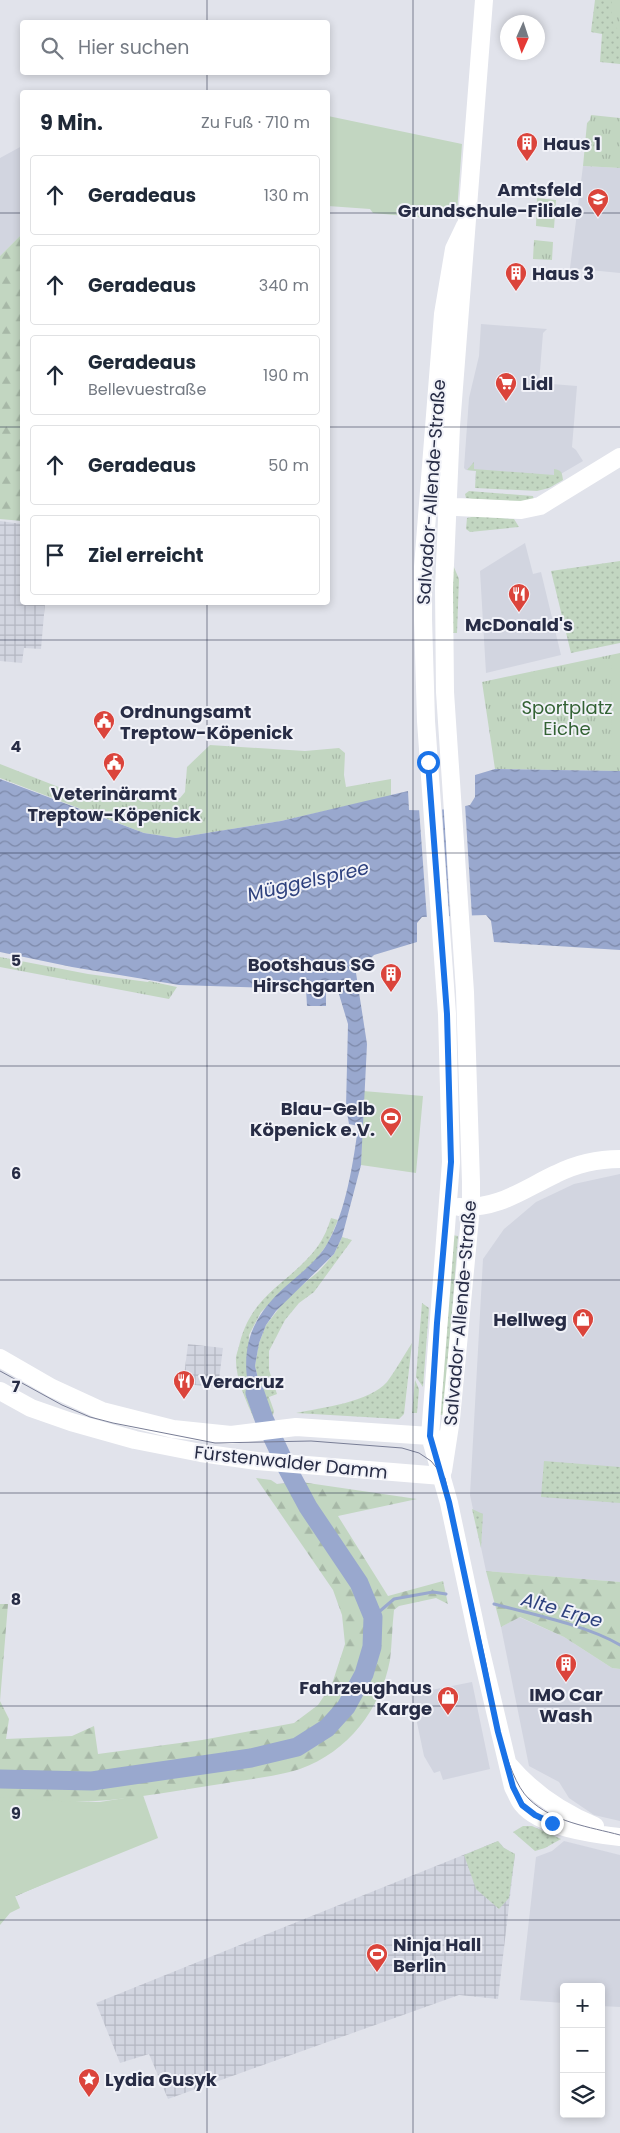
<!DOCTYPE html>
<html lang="de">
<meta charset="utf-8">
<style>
body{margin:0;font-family:Poppins,sans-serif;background:#f6f6f7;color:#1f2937}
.controls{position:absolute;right:15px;bottom:15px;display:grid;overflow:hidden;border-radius:5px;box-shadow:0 2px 8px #0003}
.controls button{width:45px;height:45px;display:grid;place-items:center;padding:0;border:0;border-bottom:1px solid #e0e1e3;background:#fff;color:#1f2937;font:25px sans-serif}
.compass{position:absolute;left:500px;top:15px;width:45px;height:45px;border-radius:50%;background:#fff;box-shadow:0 2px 8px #0003;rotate:183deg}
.stop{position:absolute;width:15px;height:15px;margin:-11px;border:4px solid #1a73e8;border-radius:50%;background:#fff}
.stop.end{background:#1a73e8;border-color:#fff;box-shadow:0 1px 5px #0008}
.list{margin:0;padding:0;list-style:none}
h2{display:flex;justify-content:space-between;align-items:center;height:65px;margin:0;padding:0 20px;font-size:21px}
h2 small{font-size:16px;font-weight:400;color:#747a83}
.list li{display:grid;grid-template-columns:32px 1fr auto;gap:15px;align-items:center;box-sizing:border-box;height:80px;margin:0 10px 10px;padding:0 10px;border:1px solid #e0e1e3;border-radius:5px}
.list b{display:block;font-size:19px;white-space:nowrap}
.list p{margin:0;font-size:16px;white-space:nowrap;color:#747a83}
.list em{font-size:16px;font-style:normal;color:#747a83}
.icon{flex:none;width:28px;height:28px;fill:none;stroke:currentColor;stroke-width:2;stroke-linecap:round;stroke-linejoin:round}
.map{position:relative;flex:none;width:620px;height:2133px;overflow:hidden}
.search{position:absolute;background:#fff;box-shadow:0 2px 8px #0003;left:20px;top:20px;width:310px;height:55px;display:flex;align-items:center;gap:12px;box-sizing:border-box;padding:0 18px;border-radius:5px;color:#747a83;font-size:19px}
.panel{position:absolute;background:#fff;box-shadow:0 2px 8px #0003;left:20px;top:90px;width:310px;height:515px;border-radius:5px}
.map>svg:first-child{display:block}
.built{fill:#d2d5e0}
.industrial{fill:url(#industrial-grid)}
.grass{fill:url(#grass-dots)}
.forest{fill:url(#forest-firs)}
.park{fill:url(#park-tufts)}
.garden{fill:#c2d6c1}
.water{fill:url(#water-waves)}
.pier{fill:#e1e3eb}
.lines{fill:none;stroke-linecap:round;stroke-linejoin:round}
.stream{stroke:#99a8ce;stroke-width:3}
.river{stroke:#99a8ce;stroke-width:19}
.secondary{stroke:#fff;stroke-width:18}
.tram{stroke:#797e96;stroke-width:1}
.route{stroke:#1a73e8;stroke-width:6}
.grid{fill:none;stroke:#272c45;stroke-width:1;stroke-opacity:0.55}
.labels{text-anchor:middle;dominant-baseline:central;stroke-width:4;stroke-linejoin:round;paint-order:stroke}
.poi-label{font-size:18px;font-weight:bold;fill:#272c45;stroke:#f1f2f8;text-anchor:start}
.street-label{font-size:18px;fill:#272c45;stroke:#f1f2f8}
.park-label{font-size:18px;fill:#336234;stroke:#f1f2f8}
.water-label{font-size:19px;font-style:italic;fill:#2d407d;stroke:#f1f2f8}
.grid-label{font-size:16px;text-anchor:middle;font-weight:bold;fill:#272c45;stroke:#f1f2f8;stroke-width:4;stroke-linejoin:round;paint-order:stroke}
</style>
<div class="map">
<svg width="620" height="2133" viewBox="0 0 620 2133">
<defs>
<pattern id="industrial-grid" width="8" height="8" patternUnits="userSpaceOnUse" patternTransform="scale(1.25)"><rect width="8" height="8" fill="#d2d5e0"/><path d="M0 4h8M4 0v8" fill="none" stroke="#b4b7c2"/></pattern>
<pattern id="grass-dots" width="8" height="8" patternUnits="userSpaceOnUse" patternTransform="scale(1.25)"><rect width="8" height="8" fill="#c2d6c1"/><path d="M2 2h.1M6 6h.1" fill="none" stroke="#a7b8a7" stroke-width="1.8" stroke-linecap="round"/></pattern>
<pattern id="forest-firs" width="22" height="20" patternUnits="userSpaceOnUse" patternTransform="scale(1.25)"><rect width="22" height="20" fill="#c2d6c1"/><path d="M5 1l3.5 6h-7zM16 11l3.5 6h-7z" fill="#a7b8a7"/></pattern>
<pattern id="park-tufts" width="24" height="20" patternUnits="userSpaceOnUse" patternTransform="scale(1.25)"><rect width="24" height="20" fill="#c2d6c1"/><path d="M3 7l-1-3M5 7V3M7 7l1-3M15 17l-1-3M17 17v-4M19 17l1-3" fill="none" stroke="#a7b8a7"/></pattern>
<pattern id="water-waves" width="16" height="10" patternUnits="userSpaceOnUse" patternTransform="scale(1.25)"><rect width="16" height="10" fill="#99a8ce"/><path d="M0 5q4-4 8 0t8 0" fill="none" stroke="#7d89a9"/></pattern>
</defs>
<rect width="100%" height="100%" fill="#e1e3eb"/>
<path class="built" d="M 22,146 L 22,234 L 0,256 L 0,158 Z
M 583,166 L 620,168 L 620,273 L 570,268 Z
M 481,324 L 547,329 L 543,333 L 539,383 L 577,386 L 572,447 L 576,450 L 583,461 L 554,478 L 475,480 L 476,471 L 466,470 L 464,468 L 469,398 L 479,356 Z
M 525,543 L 533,574 L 541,572 L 561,655 L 486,673 L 480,571 Z
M 620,1174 L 620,1582 L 486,1571 L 470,1495 L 483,1259 L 504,1229 L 536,1202 L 574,1184 Z
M 519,1617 L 564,1637 L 612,1668 L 620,1669 L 620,1821 L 594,1815 L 569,1798 L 559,1782 L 529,1766 L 501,1627 Z
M 472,1682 L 490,1769 L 443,1780 L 440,1771 L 434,1773 L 424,1756 L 411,1694 Z
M 564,1841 L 620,1855 L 620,2007 L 601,2006 L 601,1987 L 564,1987 L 564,2003 L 520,2000 L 536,1857 L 552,1851 Z"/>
<path class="industrial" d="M 0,521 L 22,524 L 22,602 L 45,603 L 41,649 L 24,648 L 22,663 L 0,661 Z
M 188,1344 L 223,1348 L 218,1387 L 183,1384 Z
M 498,1841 L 504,1848 L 515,1854 L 498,1999 L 459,1995 L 168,2099 L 149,2054 L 120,2063 L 96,2003 Z"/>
<path class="grass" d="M 595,0 L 620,0 L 620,64 L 600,62 L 602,34 L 591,32 Z
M 474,462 L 474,469 L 554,475 L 554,469 C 562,470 562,473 563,480 L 549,488 L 537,491 L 475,488 L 476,471 L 467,470 Z
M 469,491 L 533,496 L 534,500 L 526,502 L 472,499 L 466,498 L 465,494 Z
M 476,516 L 514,519 L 519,527 L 470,532 L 466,529 L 467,518 Z
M 620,561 L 620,643 L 571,653 L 551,571 Z
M 453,565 L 459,579 L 457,633 L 452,633 Z
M 331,1218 L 338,1220 L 328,1243 L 315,1261 L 261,1312 L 249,1335 L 248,1387 L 259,1418 L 254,1419 C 246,1400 235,1378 236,1357 C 237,1352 239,1347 240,1342 C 253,1292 291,1283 318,1246 C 324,1237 328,1228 331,1218 Z
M 452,1235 L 458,1236 L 444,1415 L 436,1415 Z
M 342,1237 L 352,1240 L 314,1292 L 299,1303 L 285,1320 L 269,1351 L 269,1370 L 277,1394 L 269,1397 L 274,1411 L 273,1415 L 267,1416 L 255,1366 L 259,1343 L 266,1325 L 287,1298 L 319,1271 L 334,1254 Z
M 422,1303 L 429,1308 L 423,1387 L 416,1377 Z
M 412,1343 L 404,1414 L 399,1419 L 296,1413 C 321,1408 370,1402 387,1382 C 396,1370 404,1355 412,1343 Z
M 415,1380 L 419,1389 L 417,1413 L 412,1413 Z
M 544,1461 L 620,1467 L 620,1503 L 541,1497 Z
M 472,1509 L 483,1514 L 481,1548 Z
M 523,1826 L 532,1826 L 561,1839 L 545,1848 L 535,1851 L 513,1832 Z
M 498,1841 L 504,1848 L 515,1854 L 509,1898 L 499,1909 L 476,1889 L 464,1855 Z"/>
<path class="forest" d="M 22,234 L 22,521 L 0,519 L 0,256 Z
M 256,1478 L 271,1480 L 277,1484 L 301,1482 L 417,1499 L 338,1516 L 388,1596 L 443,1581 L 448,1604 L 436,1598 L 399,1606 L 394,1610 C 392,1627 392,1644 390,1660 C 381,1709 348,1752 300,1769 C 276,1777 240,1780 214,1785 C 168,1792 121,1801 75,1802 L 69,1873 L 0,1903 L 0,1604 L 8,1604 L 0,1701 L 9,1719 L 6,1739 L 72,1736 L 94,1726 L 98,1754 L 202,1740 L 294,1723 L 318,1705 L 332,1684 L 345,1644 L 342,1615 L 333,1590 Z
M 486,1571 L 620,1582 L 620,1669 L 612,1668 L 564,1637 L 520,1617 L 501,1627 Z"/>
<path class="park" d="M 612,0 L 620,0 L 620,31 C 610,25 611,10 612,0 Z
M 591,115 L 620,118 L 620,168 L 583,166 L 587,123 L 590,120 Z
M 537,198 L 556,200 L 554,228 L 536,226 Z
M 534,240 L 553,242 L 552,260 L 533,259 Z
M 620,653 L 620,771 L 495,769 L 482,682 Z
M 210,745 L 305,751 L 339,748 L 345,753 L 344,775 L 346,787 L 391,779 L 391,796 L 281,821 L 176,838 L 144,833 L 0,778 L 0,764 L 61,788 L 175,799 L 180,798 L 185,792 L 187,767 Z
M 0,957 L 88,974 L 148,982 L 149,981 L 177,987 L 169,999 L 0,967 Z"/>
<path class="garden" d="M 328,116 L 462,144 L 457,212 L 453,219 L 428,215 L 427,218 L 373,213 L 370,209 L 328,206 Z
M 612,664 L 620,664 L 620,756 L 611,755 Z
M 363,1091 L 423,1096 L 416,1173 L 361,1165 Z
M 143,1795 L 158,1838 L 15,1896 L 20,1908 L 10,1913 L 0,1925 L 0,1797 L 74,1802 L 100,1802 Z"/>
<path class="water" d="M 495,769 L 620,771 L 620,950 L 494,942 L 491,921 L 486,915 L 422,917 L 417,923 L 417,942 L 374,955 L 356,973 L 367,1044 L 361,1165 L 342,1237 L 334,1254 L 276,1311 L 266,1325 L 259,1343 L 255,1366 L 267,1416 L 259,1418 C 256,1408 250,1396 248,1385 C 241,1343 254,1315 285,1287 C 300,1274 317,1261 327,1244 C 345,1215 354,1160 358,1126 L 349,1124 L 346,1107 L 348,1024 L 335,981 L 326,984 L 326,1006 L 307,1006 L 306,989 L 179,985 L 72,967 L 0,952 L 0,779 L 144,833 L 176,838 L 281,821 L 408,791 L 409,810 C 430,811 449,810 470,805 L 475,797 L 475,775 Z"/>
<path class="pier" d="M 465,804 L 472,917 L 450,918 L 444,808 Z
M 419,808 L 442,808 L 449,918 L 427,919 Z"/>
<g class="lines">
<path class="stream" d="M 494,1604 C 531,1614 589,1626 620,1645
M 373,1617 L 394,1599 L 433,1592 L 446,1594"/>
<path class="river" d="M 0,1779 L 92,1781 L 251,1758 L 297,1747 L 327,1728 L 346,1707 L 364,1674 L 372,1647 L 373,1617 L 359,1583 L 308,1507 L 286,1466 L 264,1419 L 255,1393"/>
<path class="secondary" d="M 465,226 L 454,249 L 443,314 L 423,567 L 423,619 L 426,721 L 447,1014 L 451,1162 L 430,1436 L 449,1503 L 478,1639 L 513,1787 C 516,1792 518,1799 522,1804 C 540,1827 593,1834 620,1837
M 435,506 L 521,510 L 540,506 L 620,457
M 459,1207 C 499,1209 522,1190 556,1174 C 576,1164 598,1159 620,1159
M 0,1358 L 52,1388 L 102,1411 L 173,1429 L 231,1435 L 296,1427 L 430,1436 L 439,1440
M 0,1391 L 31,1408 L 71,1422 L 135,1440 L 201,1453 L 257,1461 L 442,1476
M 443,1471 L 451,1419 L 471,1207 L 471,1182 L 465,992 L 445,692 L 444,588 L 451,426 L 484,0
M 509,1765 C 532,1792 563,1813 595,1826"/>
<path class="tram" d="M 0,1371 L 62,1405 L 90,1417 L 113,1423 L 215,1443 L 311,1441 L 402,1448 L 419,1453 L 431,1461 L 445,1478 C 459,1540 472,1602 486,1664 C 493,1699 504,1775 529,1799 C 552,1822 590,1827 620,1835"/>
</g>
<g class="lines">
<path class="route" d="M 428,762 L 447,1014 L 451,1162 L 437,1323 L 430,1436 L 449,1502 L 498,1732 L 513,1787 L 522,1805 L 535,1815 L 552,1823"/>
</g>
<path class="grid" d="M 207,0 L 207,22M 413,0 L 413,2133M 207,72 L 207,92M 0,213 L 22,213M 328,213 L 620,213M 0,427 L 22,427M 328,427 L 620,427M 207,602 L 207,2133M 0,640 L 620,640M 0,853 L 620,853M 0,1066 L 620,1066M 0,1280 L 620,1280M 0,1493 L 620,1493M 0,1706 L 620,1706M 0,1920 L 620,1920"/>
<defs>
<g id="building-pin" transform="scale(1.125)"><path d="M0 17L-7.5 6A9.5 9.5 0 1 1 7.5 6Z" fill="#db443b" stroke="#f1f2f8"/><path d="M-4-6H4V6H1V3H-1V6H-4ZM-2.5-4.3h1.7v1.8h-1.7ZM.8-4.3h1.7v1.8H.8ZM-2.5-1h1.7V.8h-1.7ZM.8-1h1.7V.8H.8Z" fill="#fff"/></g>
<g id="school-pin" transform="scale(1.125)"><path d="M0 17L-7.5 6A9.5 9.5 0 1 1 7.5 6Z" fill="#db443b" stroke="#f1f2f8"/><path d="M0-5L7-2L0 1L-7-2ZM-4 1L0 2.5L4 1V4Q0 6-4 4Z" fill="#fff"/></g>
<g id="supermarket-pin" transform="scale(1.125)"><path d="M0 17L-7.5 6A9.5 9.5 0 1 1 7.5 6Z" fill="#db443b" stroke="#f1f2f8"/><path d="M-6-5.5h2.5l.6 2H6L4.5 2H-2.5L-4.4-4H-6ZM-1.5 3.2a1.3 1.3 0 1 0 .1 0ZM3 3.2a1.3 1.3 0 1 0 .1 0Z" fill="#fff"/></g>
<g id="restaurant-pin" transform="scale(1.125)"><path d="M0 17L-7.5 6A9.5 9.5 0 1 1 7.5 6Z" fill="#db443b" stroke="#f1f2f8"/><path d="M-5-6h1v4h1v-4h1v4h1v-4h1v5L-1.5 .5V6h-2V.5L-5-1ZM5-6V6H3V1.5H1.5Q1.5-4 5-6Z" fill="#fff"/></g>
<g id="civic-pin" transform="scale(1.125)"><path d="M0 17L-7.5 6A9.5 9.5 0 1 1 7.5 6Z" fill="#db443b" stroke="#f1f2f8"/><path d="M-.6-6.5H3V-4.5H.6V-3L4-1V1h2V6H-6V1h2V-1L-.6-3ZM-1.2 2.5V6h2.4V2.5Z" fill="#fff"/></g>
<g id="stadium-pin" transform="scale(1.125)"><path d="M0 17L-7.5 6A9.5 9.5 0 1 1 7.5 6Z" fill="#db443b" stroke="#f1f2f8"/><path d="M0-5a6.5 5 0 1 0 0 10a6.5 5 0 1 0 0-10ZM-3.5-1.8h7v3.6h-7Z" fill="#fff"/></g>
<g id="shop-pin" transform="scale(1.125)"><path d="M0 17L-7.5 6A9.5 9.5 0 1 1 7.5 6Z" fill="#db443b" stroke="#f1f2f8"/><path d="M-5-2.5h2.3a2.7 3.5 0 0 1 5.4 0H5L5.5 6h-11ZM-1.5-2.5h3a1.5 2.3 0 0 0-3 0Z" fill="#fff"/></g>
<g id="sight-pin" transform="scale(1.125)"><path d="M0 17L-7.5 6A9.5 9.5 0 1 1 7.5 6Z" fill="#db443b" stroke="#f1f2f8"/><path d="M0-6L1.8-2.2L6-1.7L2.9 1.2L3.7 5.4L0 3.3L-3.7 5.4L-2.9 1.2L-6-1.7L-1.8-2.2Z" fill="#fff"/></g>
</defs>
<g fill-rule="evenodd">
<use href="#building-pin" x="527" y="143"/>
<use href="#school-pin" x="598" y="199"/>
<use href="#building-pin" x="516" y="273"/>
<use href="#supermarket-pin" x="506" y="383"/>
<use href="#restaurant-pin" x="519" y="594"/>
<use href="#civic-pin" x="104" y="721"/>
<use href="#civic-pin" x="114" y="763"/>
<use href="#building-pin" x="391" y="974"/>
<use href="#stadium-pin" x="391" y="1118"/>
<use href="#shop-pin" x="583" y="1319"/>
<use href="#restaurant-pin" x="184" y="1381"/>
<use href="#building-pin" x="566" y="1664"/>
<use href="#shop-pin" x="448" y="1697"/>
<use href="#stadium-pin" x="377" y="1954"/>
<use href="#sight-pin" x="89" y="2079"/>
</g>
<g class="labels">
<g class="poi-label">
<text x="543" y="143">Haus 1</text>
<text x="582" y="189" text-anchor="end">Amtsfeld<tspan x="582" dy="21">Grundschule-Filiale</tspan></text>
<text x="532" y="273">Haus 3</text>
<text x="522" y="383">Lidl</text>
<text x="519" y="624" text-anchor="middle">McDonald's</text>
<text x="120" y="711">Ordnungsamt<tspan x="120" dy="21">Treptow-Köpenick</tspan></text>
<text x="114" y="793" text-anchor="middle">Veterinäramt<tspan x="114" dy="21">Treptow-Köpenick</tspan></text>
<text x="375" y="964" text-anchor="end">Bootshaus SG<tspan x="375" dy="21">Hirschgarten</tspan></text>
<text x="375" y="1108" text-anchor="end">Blau-Gelb<tspan x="375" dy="21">Köpenick e.V.</tspan></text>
<text x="567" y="1319" text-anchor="end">Hellweg</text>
<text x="200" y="1381">Veracruz</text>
<text x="432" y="1687" text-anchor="end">Fahrzeughaus<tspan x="432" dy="21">Karge</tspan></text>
<text x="566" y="1694" text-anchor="middle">IMO Car<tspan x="566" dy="21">Wash</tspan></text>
<text x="393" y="1944">Ninja Hall<tspan x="393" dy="21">Berlin</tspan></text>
<text x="105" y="2079">Lydia Gusyk</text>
</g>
<g class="street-label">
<text transform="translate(431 492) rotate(-86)">Salvador-Allende-Straße</text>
<text transform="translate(460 1313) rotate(-85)">Salvador-Allende-Straße</text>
<text transform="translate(291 1462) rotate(6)">Fürstenwalder Damm</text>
</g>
<g class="park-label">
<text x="567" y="707">Sportplatz<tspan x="567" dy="21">Eiche</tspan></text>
</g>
<g class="water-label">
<text transform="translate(308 881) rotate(-13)">Müggelspree</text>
<text transform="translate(562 1610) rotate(16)">Alte Erpe</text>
</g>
</g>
<g class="grid-label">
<text x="16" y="752">4</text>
<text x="16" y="966">5</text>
<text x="16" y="1179">6</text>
<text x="16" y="1392">7</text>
<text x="16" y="1605">8</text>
<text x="16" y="1819">9</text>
</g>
</svg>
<div class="controls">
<button>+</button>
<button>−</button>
<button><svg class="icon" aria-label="layers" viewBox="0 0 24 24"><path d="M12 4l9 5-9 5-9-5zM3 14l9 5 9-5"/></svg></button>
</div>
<svg class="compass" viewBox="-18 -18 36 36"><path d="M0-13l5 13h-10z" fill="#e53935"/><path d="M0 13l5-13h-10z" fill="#747a83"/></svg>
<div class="stop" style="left:428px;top:762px"></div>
<div class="stop end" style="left:552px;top:1823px"></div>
<div class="search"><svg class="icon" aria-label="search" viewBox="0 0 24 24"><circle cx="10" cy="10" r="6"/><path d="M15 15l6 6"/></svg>Hier suchen</div>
<section class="panel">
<h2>9 Min.<small>Zu Fuß · 710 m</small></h2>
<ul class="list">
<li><svg class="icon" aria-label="ahead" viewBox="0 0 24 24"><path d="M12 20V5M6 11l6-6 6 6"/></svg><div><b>Geradeaus</b></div><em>130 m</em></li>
<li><svg class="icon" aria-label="ahead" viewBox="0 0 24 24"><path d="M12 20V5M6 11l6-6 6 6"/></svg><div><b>Geradeaus</b></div><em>340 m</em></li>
<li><svg class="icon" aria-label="ahead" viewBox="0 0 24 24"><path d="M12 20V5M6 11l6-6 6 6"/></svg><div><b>Geradeaus</b><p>Bellevuestraße</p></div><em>190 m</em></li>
<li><svg class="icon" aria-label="ahead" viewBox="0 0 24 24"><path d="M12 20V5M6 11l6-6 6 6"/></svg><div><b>Geradeaus</b></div><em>50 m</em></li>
<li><svg class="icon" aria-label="arrive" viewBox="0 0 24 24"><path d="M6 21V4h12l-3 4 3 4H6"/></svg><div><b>Ziel erreicht</b></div></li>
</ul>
</section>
</div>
